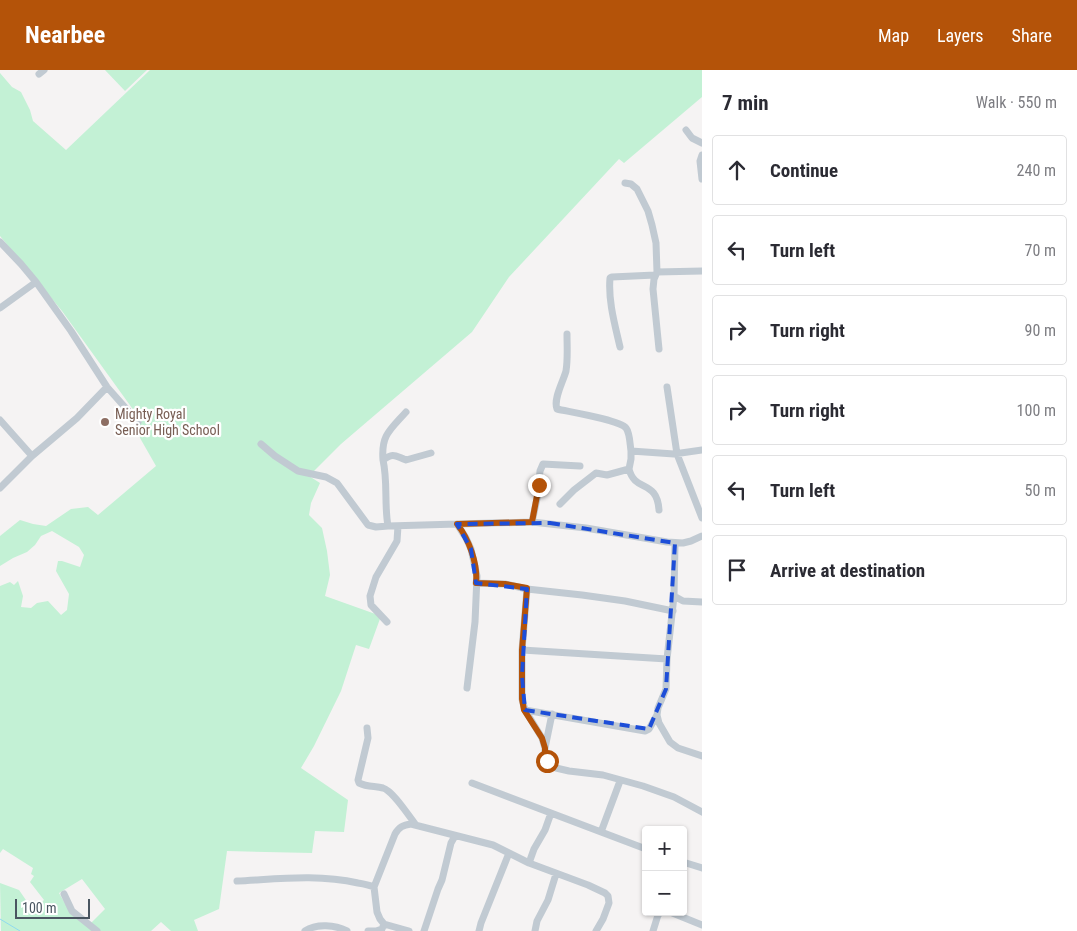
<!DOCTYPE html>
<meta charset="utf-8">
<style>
body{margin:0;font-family:"Roboto Condensed",sans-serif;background:#f2f2f3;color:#2b2b33}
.controls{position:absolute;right:15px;bottom:15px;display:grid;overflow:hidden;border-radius:5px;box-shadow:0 1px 4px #0004}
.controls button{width:45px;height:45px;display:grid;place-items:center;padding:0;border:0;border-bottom:1px solid #e1e1e2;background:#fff;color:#2b2b33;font:25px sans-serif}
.scale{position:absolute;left:15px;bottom:12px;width:75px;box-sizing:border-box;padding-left:5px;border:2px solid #4a5661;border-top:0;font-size:14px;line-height:18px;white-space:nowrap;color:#4a5661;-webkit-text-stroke:4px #fff;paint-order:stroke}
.stop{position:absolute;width:15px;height:15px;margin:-11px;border:4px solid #b45309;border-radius:50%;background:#fff}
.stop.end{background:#b45309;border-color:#fff;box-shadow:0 1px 5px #0008}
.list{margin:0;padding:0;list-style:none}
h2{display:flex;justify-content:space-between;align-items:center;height:65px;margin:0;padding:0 20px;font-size:21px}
h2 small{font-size:16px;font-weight:400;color:#7c7c81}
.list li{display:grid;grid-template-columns:32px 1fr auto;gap:15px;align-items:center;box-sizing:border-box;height:70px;margin:0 10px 10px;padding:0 10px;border:1px solid #e1e1e2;border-radius:5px}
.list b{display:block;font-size:19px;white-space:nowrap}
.list em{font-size:16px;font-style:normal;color:#7c7c81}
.icon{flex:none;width:28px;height:28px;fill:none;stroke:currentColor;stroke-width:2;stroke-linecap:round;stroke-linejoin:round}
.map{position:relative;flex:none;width:702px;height:861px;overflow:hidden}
header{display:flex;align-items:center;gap:30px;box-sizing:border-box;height:70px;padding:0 25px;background:#b45309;color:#fff}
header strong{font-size:24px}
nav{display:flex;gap:28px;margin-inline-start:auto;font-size:18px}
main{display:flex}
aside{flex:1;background:#fff}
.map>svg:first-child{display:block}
.green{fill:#c3f1d5;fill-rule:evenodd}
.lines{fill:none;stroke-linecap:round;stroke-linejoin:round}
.stream{stroke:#90daee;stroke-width:1}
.minor{stroke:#c1cad2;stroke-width:7}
.route{stroke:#b45309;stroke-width:6}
.marked{fill:none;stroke:#1d4ed8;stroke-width:4;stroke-dasharray:10 6;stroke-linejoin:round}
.education-dot{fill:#8d6e63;stroke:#fff;stroke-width:2}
.labels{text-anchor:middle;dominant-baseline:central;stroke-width:4.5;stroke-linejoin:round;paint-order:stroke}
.education-label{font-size:14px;fill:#785e54;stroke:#fff;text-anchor:start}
</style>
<header>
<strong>Nearbee</strong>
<nav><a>Map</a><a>Layers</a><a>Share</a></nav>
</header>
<main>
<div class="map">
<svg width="702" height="861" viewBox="0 0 702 861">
<rect width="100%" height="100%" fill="#f5f3f3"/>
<path class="green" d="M 105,0 L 147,0 L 125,21 Z
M 150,0 L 702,0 L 702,27 L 624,93 L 619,89 L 509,207 L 472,262 L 341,374 L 309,406 L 320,413 L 311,433 L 309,445 L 322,458 L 327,481 L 330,505 L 325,526 L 381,546 L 369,579 L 356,575 L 341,621 L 314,676 L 301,698 L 348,730 L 344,762 L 315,761 L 312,783 L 227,781 L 219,839 L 194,850 L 198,861 L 171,861 L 161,852 L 151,861 L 1,861 L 0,813 L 19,820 L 28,833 L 36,837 L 44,830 L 30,812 L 34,806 L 31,804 L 33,798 L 3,779 L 0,783 L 0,516 L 10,512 L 14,515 L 18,511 L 23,526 L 21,537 L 31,538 L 37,533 L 48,531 L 61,545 L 67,540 L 69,524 L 56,501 L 58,491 L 62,491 L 80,497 L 84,485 L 79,477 L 52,461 L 41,466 L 35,475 L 27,482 L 13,488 L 0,496 L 0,466 L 20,450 L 33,454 L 46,456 L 71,439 L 88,437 L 98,445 L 156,396 L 140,368 L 137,345 L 62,241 L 0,166 L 0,3 L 12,17 L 21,22 L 30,40 L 33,51 L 66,80 ZM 82,809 L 105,839 L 88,856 L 71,844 L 59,823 Z"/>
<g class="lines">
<path class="stream" d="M 0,849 L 20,861"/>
<path class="minor" d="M 39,4 L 44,0
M 686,60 L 692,68 L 702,73
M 702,85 L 700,91 L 702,109
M 625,113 L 631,114 L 637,119 L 648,141 L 652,155 L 656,173 L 657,202 L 654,209 L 653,219 L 659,279
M 0,172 L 21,194 L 36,212 L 71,261 L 107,317 L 138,352
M 657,202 L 702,201
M 0,238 L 36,212
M 567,264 C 567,276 568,289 566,301 C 563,312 553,329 557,339 C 570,342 619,350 626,358 C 630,363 630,375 631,381 L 674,384 L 702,380
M 620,277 C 615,255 608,231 610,208 L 612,207 L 655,205
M 667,317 L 677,384 L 702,448
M 0,350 L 32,386
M 261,374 L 275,386 L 298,401 L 326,407 L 337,413 L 368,455 L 376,457 L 388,456
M 431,383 L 406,390 C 395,386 394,382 383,390 C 388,412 384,434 388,456 L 532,452 L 586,458 L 667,472 L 683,473 L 691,471 L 702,466
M 383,390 C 381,365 390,360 406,342
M 629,399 C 635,423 657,409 659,440
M 0,418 L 32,386 L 77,348 L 107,317
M 560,434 L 574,420 L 596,403 L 607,405 L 629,399 L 631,389 L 631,381
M 532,452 L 538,424 L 540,401 L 543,394 L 580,396
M 457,454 L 466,468 L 471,479 L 477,506 L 475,552 L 467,618
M 675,473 L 674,526 L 667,589 L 666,619 L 658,638 L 657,645 L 659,653 L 670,672 L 678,678 L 702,686
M 476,513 L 505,514 L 527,519 L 582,525 L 625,531 L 673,541
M 527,519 L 522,580 L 522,629 L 525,640 L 542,668 L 545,678 L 545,686 L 547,691 L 556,698 L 569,701 L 603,705 L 643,716 L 674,727 L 702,742
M 674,526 L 683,531 L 702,532
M 387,552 L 371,535 L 370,526 L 376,507 L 397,471 L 398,456
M 522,580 L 667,589
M 525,640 L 645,661 L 649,659 L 657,645
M 367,658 L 368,668 L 358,710 L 359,713 C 367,717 375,716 383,718 C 393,721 408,745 416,755
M 545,678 L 552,644
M 472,713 L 646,779
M 601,762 L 620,711
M 683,792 L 702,798
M 529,793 L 534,779 L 545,760 L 551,743
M 237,811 C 279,809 317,804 358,813 C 364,814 369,815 374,817
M 64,824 L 72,841 L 97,861
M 670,842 L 702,855
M 305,861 C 317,853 335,855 347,861
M 368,861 L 376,861 L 382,859 L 384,854
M 409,861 L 384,854 L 380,849 L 377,842 L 374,817 L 395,764 C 399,757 403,755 411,754 L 493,775 L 529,793 L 588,815 L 605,823 L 608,826 L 609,833 L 603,849 L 596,861
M 424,861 L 438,819 L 442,810 L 451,773 L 455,766
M 479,861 L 481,853 L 509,783
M 535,861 L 537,851 L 548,830 L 556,804
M 653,861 L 658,845 L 661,842"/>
</g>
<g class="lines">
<path class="route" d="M 539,415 L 532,452 L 457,454 C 469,469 478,494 476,513 L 505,514 L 527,518 L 522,580 L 522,629 L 524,640 L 542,668 L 545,678 L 545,686 L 547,691"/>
</g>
<path class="marked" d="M 550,453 L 675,473 L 666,619 L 649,659 L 525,640 L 522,606 L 527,519 L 476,513 L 471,479 L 457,454 Z"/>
<circle class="education-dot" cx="105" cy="352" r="5"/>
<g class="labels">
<g class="education-label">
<text x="115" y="344">Mighty Royal<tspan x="115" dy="16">Senior High School</tspan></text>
</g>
</g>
</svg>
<div class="controls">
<button>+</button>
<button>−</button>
</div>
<div class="scale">100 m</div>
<div class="stop" style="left:547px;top:691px"></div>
<div class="stop end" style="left:539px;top:415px"></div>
</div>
<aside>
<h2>7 min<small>Walk · 550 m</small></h2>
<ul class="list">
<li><svg class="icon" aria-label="ahead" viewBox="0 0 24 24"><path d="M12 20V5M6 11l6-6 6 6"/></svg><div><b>Continue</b></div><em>240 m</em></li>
<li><svg class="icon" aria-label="left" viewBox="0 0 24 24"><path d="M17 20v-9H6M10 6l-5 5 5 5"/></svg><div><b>Turn left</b></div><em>70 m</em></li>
<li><svg class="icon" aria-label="right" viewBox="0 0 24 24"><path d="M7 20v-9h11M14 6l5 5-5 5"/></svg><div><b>Turn right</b></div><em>90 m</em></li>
<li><svg class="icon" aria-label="right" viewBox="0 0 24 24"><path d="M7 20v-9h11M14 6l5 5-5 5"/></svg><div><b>Turn right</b></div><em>100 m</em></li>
<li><svg class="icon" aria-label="left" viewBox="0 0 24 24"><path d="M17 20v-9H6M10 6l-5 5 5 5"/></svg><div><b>Turn left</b></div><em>50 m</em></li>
<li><svg class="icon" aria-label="arrive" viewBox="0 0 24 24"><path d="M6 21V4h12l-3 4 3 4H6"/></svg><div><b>Arrive at destination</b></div></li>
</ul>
</aside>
</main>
